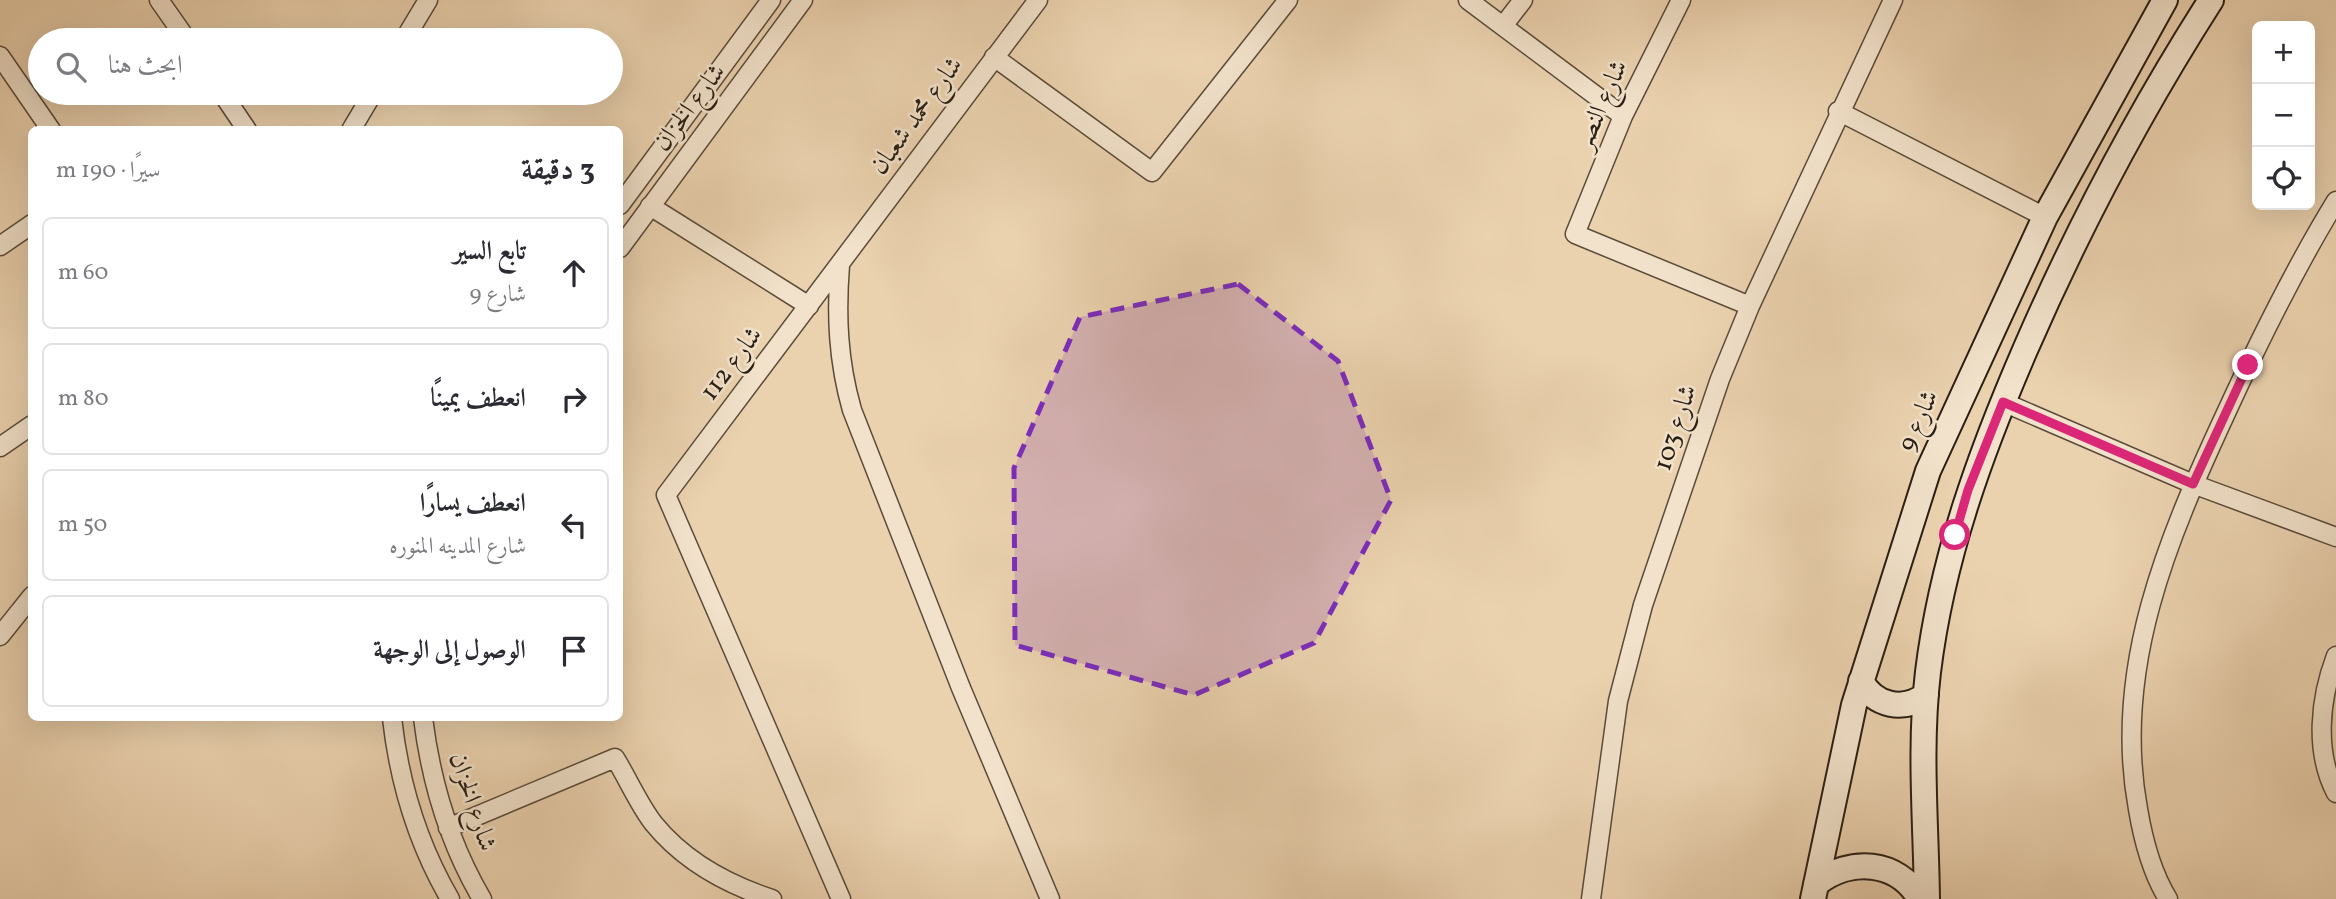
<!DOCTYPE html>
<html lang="ar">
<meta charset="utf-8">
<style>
body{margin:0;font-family:Vollkorn,Amiri,serif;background:#f2f2f3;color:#2b2b33;direction:rtl}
.controls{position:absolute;right:21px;top:21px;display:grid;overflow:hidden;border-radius:10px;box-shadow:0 7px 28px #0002}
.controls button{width:63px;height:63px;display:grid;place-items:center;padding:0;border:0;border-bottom:2px solid #e1e1e2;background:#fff;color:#2b2b33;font:35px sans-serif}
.stop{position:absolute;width:21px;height:21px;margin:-16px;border:5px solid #db2777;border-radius:50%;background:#fff}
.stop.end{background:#db2777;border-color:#fff;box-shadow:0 2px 7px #0008}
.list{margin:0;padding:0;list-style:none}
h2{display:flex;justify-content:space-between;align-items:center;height:91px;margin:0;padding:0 28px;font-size:30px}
h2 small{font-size:23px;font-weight:400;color:#7c7c81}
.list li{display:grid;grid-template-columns:46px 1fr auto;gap:21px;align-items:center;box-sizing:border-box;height:112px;margin:0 14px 14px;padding:0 14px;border:2px solid #e1e1e2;border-radius:10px}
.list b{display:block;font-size:26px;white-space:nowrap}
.list p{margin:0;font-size:23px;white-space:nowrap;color:#7c7c81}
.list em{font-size:23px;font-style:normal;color:#7c7c81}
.icon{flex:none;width:38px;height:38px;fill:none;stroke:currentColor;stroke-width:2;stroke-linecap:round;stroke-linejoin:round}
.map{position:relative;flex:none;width:2336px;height:899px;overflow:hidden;direction:ltr}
.search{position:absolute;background:#fff;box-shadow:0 7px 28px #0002;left:28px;top:28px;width:595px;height:77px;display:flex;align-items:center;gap:18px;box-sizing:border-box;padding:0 24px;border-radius:38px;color:#7c7c81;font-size:26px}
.panel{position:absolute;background:#fff;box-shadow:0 7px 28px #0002;left:28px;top:126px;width:595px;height:595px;border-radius:10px;direction:rtl}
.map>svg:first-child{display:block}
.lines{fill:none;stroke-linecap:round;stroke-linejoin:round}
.minor-casing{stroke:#5a4b3a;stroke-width:21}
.secondary-casing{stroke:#291e13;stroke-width:28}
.minor{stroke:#f2e2cb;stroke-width:18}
.secondary{stroke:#f2e2cb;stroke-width:24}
.route{stroke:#db2777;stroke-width:9}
.marked{fill:#7b2cbf;fill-opacity:0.2;stroke:#7b2cbf;stroke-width:5;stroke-dasharray:14 9;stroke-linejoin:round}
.labels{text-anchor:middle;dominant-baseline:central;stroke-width:5;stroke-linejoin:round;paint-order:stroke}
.street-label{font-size:26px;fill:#291e13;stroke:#f2e2cb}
</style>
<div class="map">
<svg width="2336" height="899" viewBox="0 0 2336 899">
<rect width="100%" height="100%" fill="#ebd2af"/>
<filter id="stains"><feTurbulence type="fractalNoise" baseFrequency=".00286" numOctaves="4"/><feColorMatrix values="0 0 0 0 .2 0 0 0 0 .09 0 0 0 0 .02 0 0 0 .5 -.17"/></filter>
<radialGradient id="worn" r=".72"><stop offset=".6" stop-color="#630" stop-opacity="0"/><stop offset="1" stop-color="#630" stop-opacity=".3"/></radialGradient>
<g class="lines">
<g class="minor-casing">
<path id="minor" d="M 159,0 L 187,40
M 1468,0 L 1623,116
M 1681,0 L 1623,116 L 1575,234 L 1750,306
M 1503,26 L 1523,0
M 404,40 L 428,0
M 0,56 L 51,130
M 994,57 L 1152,172 L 1288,0
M 222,93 L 247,130
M 1838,111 L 2045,217
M 351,130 L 373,93
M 620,205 L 771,0
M 650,206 L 809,306
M 0,246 L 32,224
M 620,248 L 803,0
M 840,265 C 836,315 838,361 852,410 L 961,688 L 1050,899
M 2003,402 L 2193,484 L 2336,537
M 0,447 L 32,425
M 0,636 L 32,596
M 2336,656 C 2320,698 2314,751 2336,793
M 392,718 C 399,781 418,844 450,899
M 423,718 C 431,782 449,843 482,899
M 448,828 L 615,758 C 628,779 639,805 654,824 C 685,862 726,884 772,899
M 841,899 L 666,495 L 1038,0
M 1591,899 L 1618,701 L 1643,605 L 1720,379 L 1750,306 L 1893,0
M 2168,899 C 2152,873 2143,839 2138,809 C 2112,668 2168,538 2226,413 C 2259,341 2295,268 2336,201"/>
</g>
<g class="secondary-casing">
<path id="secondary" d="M 1861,681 C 1875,706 1903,712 1926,695
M 1816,884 C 1849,857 1898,860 1920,899
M 1813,899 L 1854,705 L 1928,471 L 2045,217 L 2165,0
M 1927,899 C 1926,823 1919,748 1928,672 C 1942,558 1980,454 2025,350 C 2078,228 2140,111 2211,0"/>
</g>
<use href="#minor" class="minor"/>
<use href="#secondary" class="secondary"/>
</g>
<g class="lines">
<path class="route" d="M 1955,535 L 1968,490 L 2003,402 L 2193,484 L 2248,365"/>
</g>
<path class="marked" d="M 1238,284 L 1338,361 L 1391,500 L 1314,643 L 1194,695 L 1015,645 L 1014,468 L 1080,317 Z"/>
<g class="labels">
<g class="street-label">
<text transform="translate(1602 105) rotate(-66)">شارع النصر</text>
<text transform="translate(690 108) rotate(-53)">شارع الخزان</text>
<text transform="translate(917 116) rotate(-54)">شارع محمد شعبان</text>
<text transform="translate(732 364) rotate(-53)">شارع 112</text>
<text transform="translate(1919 421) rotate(-66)">شارع 9</text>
<text transform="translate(1676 428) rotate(-72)">شارع 103</text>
<text transform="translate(472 802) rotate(72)">شارع الخزان</text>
</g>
</g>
<rect width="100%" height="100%" filter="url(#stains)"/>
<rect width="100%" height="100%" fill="url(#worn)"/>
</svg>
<div class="controls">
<button>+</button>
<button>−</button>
<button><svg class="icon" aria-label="locate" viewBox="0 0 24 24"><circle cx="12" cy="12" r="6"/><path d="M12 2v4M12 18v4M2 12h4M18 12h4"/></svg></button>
</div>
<div class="stop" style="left:1955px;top:535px"></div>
<div class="stop end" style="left:2248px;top:365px"></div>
<div class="search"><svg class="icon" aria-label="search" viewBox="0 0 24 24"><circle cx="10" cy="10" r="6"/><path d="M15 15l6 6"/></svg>ابحث هنا</div>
<section class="panel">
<h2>3 دقيقة<small>سيرًا · 190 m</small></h2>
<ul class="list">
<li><svg class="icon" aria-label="ahead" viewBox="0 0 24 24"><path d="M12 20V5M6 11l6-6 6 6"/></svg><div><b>تابع السير</b><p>شارع 9</p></div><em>60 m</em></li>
<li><svg class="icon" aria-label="right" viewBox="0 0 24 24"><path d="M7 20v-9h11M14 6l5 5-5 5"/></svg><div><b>انعطف يمينًا</b></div><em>80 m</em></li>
<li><svg class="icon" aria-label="left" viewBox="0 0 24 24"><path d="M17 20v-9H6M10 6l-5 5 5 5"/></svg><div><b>انعطف يسارًا</b><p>شارع المدينه المنوره</p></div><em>50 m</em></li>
<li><svg class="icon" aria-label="arrive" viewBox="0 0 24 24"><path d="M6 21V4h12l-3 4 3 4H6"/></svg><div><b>الوصول إلى الوجهة</b></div></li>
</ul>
</section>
</div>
